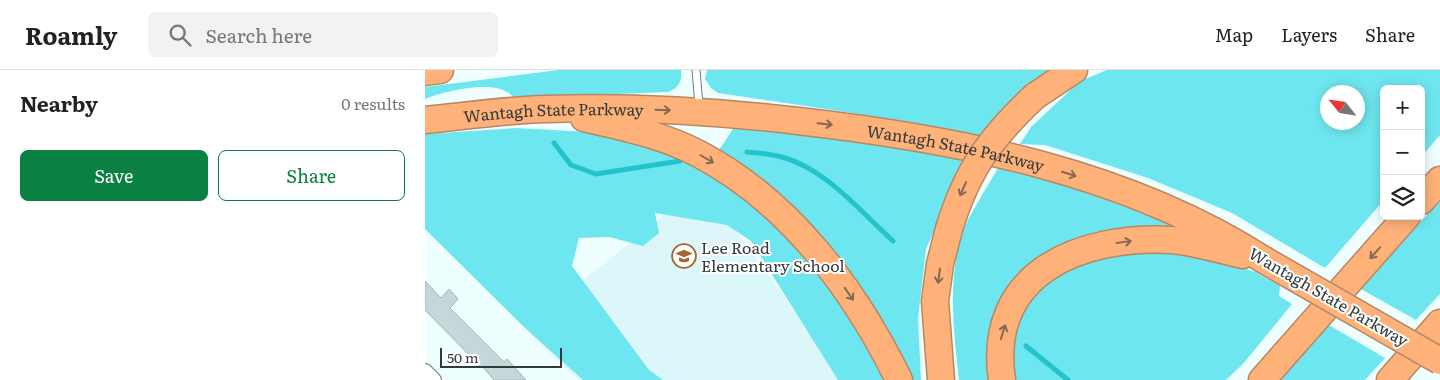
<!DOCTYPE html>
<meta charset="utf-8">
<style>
body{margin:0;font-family:Literata,serif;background:#f2f2f2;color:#222}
.controls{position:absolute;right:15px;top:15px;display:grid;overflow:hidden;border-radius:8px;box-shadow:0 2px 12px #0003}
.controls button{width:45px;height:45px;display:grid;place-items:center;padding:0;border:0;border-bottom:1px solid #e0e0e0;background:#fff;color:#222;font:25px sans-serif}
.compass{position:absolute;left:895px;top:15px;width:45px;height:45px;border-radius:50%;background:#fff;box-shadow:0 2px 12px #0003;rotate:300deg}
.scale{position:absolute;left:15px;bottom:12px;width:122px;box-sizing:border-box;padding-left:5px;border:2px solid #323a3a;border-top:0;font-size:14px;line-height:18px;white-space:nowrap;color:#323a3a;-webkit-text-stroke:4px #fff;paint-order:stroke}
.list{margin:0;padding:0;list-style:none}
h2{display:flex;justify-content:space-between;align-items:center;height:65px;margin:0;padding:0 20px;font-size:21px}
h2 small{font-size:16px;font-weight:400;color:#767676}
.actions{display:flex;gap:10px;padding:15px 20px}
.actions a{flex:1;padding:11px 0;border:1px solid #0b8043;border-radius:8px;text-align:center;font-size:18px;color:#0b8043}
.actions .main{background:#0b8043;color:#fff}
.icon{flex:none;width:28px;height:28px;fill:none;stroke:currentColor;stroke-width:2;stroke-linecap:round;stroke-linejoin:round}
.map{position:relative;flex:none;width:1015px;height:310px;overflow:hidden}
header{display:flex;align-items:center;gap:30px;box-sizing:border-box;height:70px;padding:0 25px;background:#fff;border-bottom:1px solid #e0e0e0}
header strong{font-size:24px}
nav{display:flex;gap:28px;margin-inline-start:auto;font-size:18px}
.search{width:350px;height:45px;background:#f2f2f2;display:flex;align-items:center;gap:12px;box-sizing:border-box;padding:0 18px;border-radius:8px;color:#767676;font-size:19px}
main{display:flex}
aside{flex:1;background:#fff}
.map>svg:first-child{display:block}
.built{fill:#dbf7f9}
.green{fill:#6ee6ef;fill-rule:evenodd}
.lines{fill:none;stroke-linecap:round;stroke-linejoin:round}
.stream{stroke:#23c3cc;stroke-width:5}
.building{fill:#c5d8d9;stroke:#a2b4b5}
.service-casing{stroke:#6d7e7f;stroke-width:9}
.minor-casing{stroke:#6d7e7f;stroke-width:16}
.motorway-casing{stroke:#b78763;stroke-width:29}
.service{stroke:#fff;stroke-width:7}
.minor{stroke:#fff;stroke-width:14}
.motorway{stroke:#feb179;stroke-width:26}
.motorway-bridge-casing{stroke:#b78763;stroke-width:29;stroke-linecap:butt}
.motorway-bridge{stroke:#feb179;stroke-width:26}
.oneway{stroke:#846a53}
.labels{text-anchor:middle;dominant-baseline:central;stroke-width:4;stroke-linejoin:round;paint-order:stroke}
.street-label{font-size:16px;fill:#323a3a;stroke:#fff}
.poi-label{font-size:16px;fill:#323a3a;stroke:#fff;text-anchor:start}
</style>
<header>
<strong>Roamly</strong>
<div class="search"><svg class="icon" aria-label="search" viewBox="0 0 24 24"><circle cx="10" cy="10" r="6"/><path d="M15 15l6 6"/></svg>Search here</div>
<nav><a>Map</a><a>Layers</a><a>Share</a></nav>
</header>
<main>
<aside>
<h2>Nearby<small>0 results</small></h2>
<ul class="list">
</ul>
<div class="actions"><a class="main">Save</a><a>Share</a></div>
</aside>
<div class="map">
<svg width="1015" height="310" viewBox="0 0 1015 310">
<rect width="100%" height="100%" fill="#effeff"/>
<path class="built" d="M 277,114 L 420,310 L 153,310 L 100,258 Z"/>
<path class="green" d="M 133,0 L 256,0 C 258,11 253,19 243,22 L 89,28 C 74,7 20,21 0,29 L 0,17 Z
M 282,0 L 623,0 L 583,34 L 555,68 L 434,44 L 293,23 L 286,18 L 280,9 Z
M 682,0 L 1015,0 L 1015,65 L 996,87 L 996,19 L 959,19 L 959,130 L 900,198 L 807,143 L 723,108 L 620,75 L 595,74 L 606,57 L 655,11 ZM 902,22 L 932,22 L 932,52 L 902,52 Z
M 310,56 L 345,59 L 543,87 L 501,179 L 493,248 L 496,310 L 484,310 L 333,110 L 294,80 Z
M 91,58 L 165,62 L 255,83 L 347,148 L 417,232 L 461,310 L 413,310 L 326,171 L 302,155 L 230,143 L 234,163 L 218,176 L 184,167 L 154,168 L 147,196 L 224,300 L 238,310 L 158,310 L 100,258 L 0,159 L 0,64 Z
M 574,96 C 651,117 725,145 798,176 L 728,161 L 599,204 L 569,310 L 534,310 C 529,262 522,211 537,164 C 544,144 564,115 574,96 Z
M 1015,130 L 1015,224 L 991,250 L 936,219 Z
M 701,177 L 772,182 L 830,202 L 855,216 L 854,226 L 867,234 L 818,294 L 801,310 L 589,310 L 583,289 L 593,242 L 627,201 Z
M 904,255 L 960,288 L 940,310 L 855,310 Z"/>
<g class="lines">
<path class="stream" d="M 129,73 L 146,95 L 171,104 L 255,91
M 322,82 C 334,83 346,84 357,87 C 401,99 435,141 468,171
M 601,276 L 643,310"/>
</g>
<path class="building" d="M 0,211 L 16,228 L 24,219 L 33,229 L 25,238 L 79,292 L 82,289 L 101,310 L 69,310 L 57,296 L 56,297 L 0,240 Z"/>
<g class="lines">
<g class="service-casing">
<path id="service" d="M 271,0 L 274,36"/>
</g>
<g class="minor-casing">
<path id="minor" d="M 0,301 L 9,310"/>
</g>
<g class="motorway-casing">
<g id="motorway">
<path d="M 0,2 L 15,0"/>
<path d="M 610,26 L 649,0"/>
<path d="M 159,48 C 198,57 238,65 274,84 C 365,132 430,220 474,310"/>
<path id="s1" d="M 0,50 C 40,46 81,40 121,39 C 205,36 289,41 373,51 C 533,69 702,102 839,190"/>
<path d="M 996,131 L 1015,110"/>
<path d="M 516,310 L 510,231 L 515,194 L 524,159"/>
<path d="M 577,310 C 561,202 656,165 747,170 C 770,172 795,180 818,185"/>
<path d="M 837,310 L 982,146"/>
<path d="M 965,310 L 1015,253"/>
</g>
</g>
<use href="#service" class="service"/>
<use href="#minor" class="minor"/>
<use href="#motorway" class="motorway"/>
<g class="motorway-bridge-casing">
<path id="motorway-bridge" d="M 524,159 C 542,100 565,68 610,26
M 839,190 L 1015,291"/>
</g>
<use href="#motorway-bridge" class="motorway-bridge"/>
</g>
<defs><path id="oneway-shaft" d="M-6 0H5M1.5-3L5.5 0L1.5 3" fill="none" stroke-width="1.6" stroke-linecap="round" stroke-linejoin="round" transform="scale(1.25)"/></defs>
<g class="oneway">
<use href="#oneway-shaft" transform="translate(238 40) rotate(2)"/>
<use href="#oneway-shaft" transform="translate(400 54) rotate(6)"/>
<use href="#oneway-shaft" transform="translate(282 89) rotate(30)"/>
<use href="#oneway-shaft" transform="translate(644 104) rotate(17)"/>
<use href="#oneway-shaft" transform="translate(538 119) rotate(114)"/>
<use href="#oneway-shaft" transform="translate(699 172) rotate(-8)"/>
<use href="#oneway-shaft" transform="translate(950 183) rotate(132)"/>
<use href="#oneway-shaft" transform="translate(514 206) rotate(97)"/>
<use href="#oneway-shaft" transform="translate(424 224) rotate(55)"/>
<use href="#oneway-shaft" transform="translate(578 262) rotate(-73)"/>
</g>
<defs>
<g id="school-ring" transform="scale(1.25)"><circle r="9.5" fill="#fff" stroke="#a76531" stroke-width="1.5"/><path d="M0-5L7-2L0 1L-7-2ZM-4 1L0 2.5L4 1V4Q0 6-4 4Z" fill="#a76531"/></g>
</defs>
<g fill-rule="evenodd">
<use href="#school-ring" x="259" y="186"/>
</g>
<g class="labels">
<g class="street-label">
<text stroke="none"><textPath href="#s1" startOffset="129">Wantagh State Parkway</textPath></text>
<text stroke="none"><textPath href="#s1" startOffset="534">Wantagh State Parkway</textPath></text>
<text transform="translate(904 226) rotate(30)">Wantagh State Parkway</text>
</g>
<g class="poi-label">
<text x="276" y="177">Lee Road<tspan x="276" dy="18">Elementary School</tspan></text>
</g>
</g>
</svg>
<div class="controls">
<button>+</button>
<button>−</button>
<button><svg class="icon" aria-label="layers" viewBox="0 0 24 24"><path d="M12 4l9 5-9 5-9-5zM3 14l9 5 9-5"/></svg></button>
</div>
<svg class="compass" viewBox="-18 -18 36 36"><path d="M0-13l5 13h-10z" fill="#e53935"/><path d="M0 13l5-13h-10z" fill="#767676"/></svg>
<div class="scale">50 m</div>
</div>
</main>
